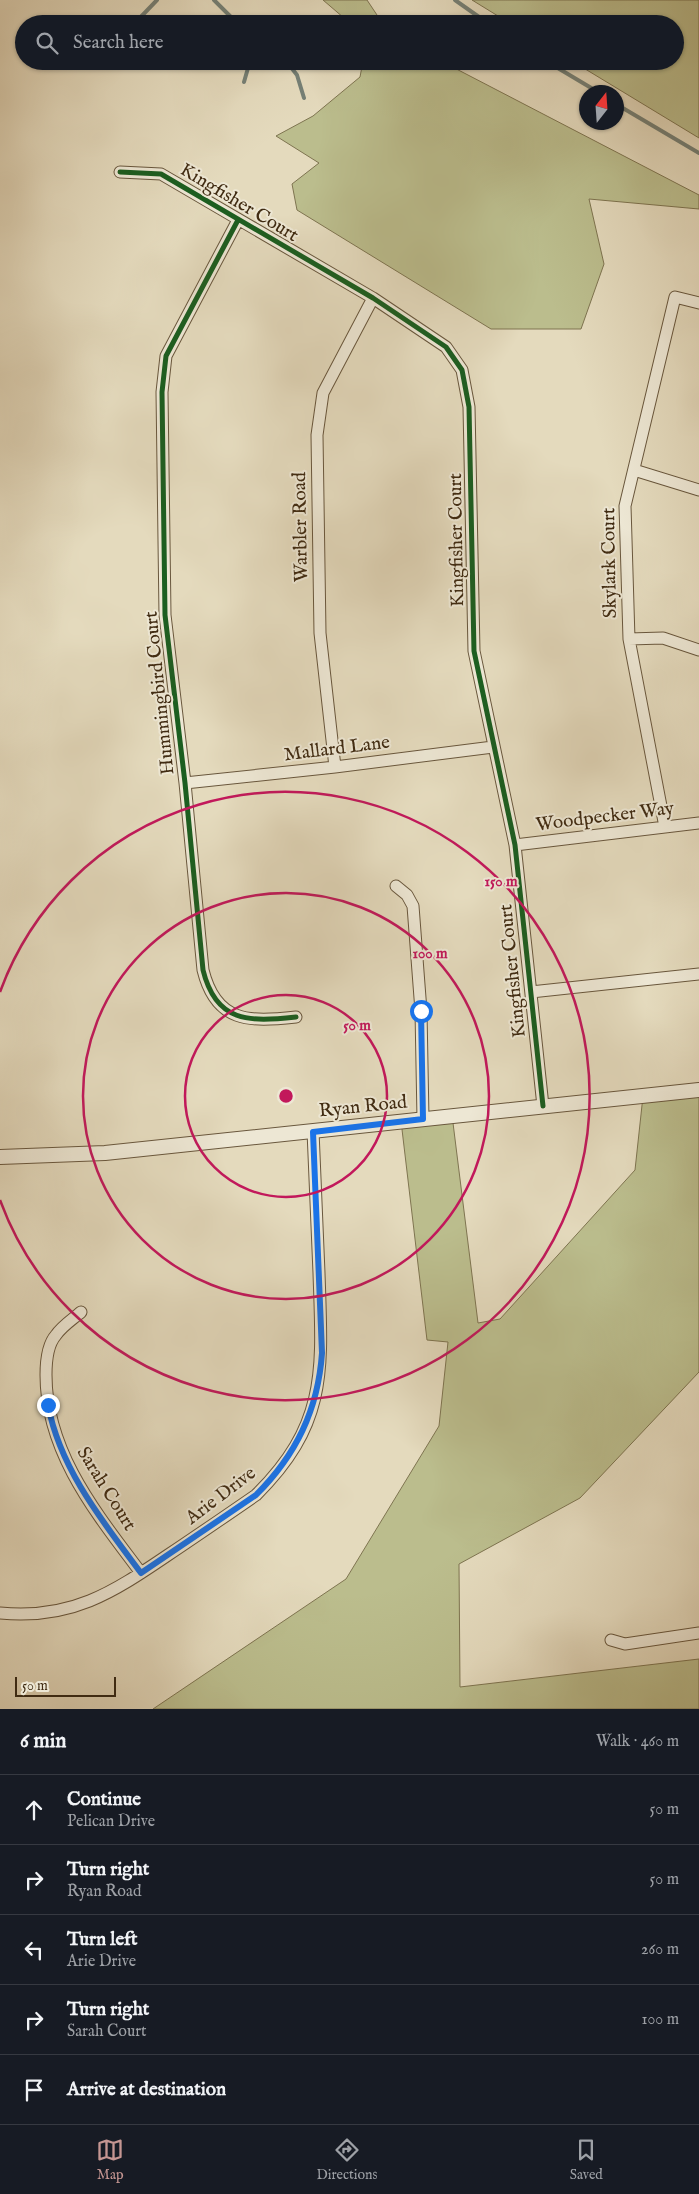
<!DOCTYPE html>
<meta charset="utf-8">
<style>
body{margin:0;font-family:"IM FELL English",serif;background:#20242c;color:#f1f3f6}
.compass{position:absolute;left:579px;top:85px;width:45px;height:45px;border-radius:50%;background:#171b24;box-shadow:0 1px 4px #0004;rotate:17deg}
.scale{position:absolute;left:15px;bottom:12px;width:101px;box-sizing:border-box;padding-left:5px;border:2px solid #402b12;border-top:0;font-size:14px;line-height:18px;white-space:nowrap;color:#402b12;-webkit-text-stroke:4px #ede7d4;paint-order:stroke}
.stop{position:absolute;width:15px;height:15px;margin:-11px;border:4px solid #1a73e8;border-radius:50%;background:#fff}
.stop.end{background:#1a73e8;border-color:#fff;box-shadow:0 1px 5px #0008}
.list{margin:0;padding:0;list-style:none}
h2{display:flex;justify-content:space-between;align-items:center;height:65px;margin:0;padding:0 20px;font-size:21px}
h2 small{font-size:16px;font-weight:400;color:#9ea1a6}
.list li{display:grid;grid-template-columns:32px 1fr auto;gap:15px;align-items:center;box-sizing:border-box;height:70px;padding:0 20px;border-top:1px solid #363941}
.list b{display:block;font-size:19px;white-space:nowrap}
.list p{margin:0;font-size:16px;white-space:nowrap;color:#9ea1a6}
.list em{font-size:16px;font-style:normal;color:#9ea1a6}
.icon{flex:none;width:28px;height:28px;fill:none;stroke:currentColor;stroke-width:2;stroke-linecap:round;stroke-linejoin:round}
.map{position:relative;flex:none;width:699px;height:1709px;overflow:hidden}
.search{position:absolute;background:#171b24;box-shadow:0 1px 4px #0004;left:15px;right:15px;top:15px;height:55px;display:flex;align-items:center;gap:12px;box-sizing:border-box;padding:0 18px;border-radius:28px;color:#9ea1a6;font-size:19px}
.sheet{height:415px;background:#171b24}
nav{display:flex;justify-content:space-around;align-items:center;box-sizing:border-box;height:70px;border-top:1px solid #363941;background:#171b24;font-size:14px;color:#9ea1a6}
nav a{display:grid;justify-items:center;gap:2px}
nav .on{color:#c59692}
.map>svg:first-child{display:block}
.green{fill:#bbbd8d;stroke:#7e7450}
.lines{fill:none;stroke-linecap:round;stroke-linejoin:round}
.stream{stroke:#758076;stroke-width:4}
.minor-casing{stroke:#69573d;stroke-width:13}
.tertiary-casing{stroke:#69573d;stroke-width:16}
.minor{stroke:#ede7d4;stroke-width:11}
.tertiary{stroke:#ede7d4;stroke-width:14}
.cycleway-casing{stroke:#ede7d4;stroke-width:8}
.cycleway{stroke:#1b5e20;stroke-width:5}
.route{stroke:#1a73e8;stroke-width:6}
.ring{fill:none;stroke:#c2185b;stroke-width:2.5}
.labels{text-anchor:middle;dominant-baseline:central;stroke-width:4;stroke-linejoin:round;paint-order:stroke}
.street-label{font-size:19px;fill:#402b12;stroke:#ede7d4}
.centre{fill:#c2185b;stroke:#ede7d4;stroke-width:2.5}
.ring-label{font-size:15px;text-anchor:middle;font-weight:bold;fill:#c2185b;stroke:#ede7d4;stroke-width:4;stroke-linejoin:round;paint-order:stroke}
</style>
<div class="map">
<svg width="699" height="1709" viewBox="0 0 699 1709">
<rect width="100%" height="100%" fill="#e4dabd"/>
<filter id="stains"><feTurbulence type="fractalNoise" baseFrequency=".004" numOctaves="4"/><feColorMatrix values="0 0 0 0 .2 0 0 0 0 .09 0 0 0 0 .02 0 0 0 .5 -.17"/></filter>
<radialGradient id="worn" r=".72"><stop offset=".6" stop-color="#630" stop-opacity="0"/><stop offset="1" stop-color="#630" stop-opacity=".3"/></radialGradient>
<path class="green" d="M 323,0 L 367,0 L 383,24 L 351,24 Z
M 472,0 L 699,0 L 699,138 L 572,61 L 675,61 L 675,24 L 511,24 Z
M 363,61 L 441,61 L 699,195 L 699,209 L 589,199 L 604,264 L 581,329 L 491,329 L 297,210 L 292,184 L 319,163 L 276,136 L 313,116 L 360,77 Z
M 699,1090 L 699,1372 L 580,1498 L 459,1564 L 460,1687 L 699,1659 L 699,1709 L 153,1709 L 346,1579 L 439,1426 L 448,1342 L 427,1340 L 401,1121 L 452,1115 L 478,1323 L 500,1319 L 635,1170 L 643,1096 Z"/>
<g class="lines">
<path class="stream" d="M 214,0 L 238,24
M 455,0 L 489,24
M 134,24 L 157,0
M 286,61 L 297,75 L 304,98
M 546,61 L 598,92
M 244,82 L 250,61
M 616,104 L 699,153"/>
<g class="minor-casing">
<path id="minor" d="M 120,172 L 161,174 L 373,298 L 446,347 L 462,370 L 469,407 L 474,651 L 515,845 L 543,1106
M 238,220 L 166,356 L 162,392 L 165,615 L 185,783 L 203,970 C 216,1023 249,1022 296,1017
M 634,470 L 699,490
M 629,639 L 663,638 L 699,650
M 335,767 L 320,633 L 317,435 L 323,393 L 373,298
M 185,783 L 335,767 L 493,747
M 665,827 L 629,639 L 625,506 L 675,297 L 699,303
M 515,845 L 699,823
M 396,886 L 407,895 L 413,906 L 421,1011 L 423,1119
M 531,992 L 699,974
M 81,1312 C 73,1319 62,1326 56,1335 C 47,1345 46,1362 46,1375 C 46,1453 97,1514 141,1573
M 0,1613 C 71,1620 112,1593 168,1555 C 198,1535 227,1515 256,1495 C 329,1423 322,1367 319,1273 C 317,1226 315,1179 313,1131
M 611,1640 L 625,1644 L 699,1633"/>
</g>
<g class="tertiary-casing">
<path id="tertiary" d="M 0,1157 L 105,1153 L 699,1090"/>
</g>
<use href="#minor" class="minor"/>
<use href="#tertiary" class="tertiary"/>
<g class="cycleway-casing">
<path id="cycleway" d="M 120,172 L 161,174 L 373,298 L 446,347 L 462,370 L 469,407 L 474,651 L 515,845 L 543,1106
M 238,220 L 166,356 L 162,392 L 165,615 L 185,783 L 203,970 C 216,1023 249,1022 296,1017"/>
</g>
<use href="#cycleway" class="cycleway"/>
</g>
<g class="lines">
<path class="route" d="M 48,1405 C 60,1469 103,1522 141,1573 L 256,1495 C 296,1455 318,1410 322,1353 L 313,1132 L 423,1119 L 421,1011"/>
</g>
<g class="ring">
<circle cx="286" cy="1096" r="101"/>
<circle cx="286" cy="1096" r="203"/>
<path d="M0 992A304 304 0 1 1 0 1200"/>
</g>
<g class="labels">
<g class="street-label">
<text transform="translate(239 203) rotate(31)">Kingfisher Court</text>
<text transform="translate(301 527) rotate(-91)">Warbler Road</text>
<text transform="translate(457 540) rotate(-91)">Kingfisher Court</text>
<text transform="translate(610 563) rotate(-91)">Skylark Court</text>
<text transform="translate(160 693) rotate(-96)">Hummingbird Court</text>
<text transform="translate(337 749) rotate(-7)">Mallard Lane</text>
<text transform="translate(605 817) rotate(-7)">Woodpecker Way</text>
<text transform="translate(513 971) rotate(-96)">Kingfisher Court</text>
<text transform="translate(363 1107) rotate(-6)">Ryan Road</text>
<text transform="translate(106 1489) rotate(58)">Sarah Court</text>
<text transform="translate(221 1496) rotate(-37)">Arie Drive</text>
</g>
</g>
<circle cx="286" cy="1096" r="8" class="centre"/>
<g class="ring-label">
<text x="501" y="886">150 m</text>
<text x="430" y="958">100 m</text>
<text x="357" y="1030">50 m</text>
</g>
<rect width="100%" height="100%" filter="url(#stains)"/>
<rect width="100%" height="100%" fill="url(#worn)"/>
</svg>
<svg class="compass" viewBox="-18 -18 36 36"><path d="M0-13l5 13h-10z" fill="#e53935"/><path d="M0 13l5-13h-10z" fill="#9ea1a6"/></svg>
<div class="scale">50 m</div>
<div class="stop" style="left:421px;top:1011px"></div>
<div class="stop end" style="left:48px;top:1405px"></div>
<div class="search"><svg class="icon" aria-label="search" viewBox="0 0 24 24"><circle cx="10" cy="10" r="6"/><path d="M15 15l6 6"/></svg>Search here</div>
</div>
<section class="sheet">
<h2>6 min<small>Walk · 460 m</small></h2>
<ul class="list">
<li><svg class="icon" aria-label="ahead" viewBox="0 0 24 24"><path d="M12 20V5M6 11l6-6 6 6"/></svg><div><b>Continue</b><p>Pelican Drive</p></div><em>50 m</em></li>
<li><svg class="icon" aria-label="right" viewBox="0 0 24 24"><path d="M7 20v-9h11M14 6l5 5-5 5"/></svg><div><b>Turn right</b><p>Ryan Road</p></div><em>50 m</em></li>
<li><svg class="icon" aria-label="left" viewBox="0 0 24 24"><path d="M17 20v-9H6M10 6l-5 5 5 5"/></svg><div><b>Turn left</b><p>Arie Drive</p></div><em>260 m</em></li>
<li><svg class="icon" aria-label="right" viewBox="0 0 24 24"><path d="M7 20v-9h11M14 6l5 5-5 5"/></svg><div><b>Turn right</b><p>Sarah Court</p></div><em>100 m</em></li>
<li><svg class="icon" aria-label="arrive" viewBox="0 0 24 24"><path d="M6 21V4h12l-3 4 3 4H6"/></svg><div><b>Arrive at destination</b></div></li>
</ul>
</section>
<nav>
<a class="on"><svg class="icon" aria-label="map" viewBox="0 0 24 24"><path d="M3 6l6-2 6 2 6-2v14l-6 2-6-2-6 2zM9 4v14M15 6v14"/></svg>Map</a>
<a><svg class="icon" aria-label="directions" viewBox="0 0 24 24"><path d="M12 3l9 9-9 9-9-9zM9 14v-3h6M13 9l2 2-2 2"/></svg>Directions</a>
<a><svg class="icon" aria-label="saved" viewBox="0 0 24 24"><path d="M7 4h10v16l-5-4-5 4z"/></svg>Saved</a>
</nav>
